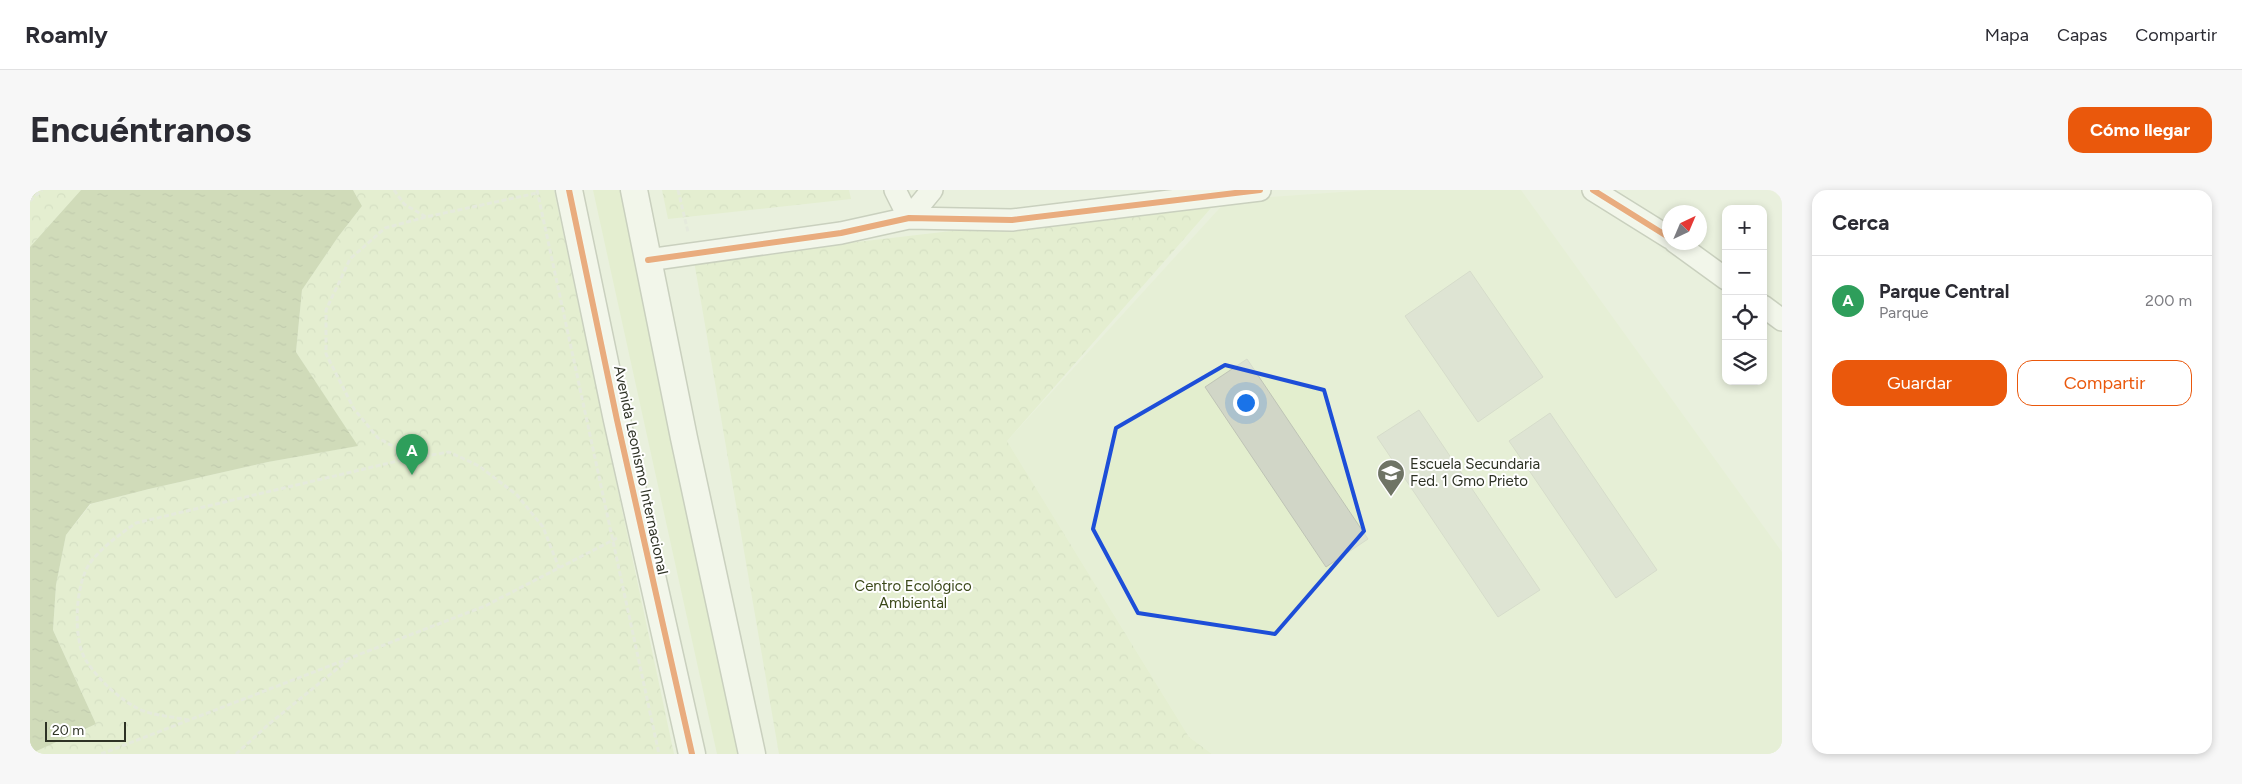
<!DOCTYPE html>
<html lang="es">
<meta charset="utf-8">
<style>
body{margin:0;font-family:Figtree,sans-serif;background:#f7f7f7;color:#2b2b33}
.controls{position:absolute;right:15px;top:15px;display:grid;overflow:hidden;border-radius:10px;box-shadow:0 2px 8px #0003}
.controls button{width:45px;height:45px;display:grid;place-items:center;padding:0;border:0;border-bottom:1px solid #e1e1e2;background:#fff;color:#2b2b33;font:25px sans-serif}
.compass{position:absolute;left:1632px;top:15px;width:45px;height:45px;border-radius:50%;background:#fff;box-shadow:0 2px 8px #0003;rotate:44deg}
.scale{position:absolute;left:15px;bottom:12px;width:81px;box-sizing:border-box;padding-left:5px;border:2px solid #2e3225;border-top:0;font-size:14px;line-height:18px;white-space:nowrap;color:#2e3225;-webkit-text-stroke:4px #fff;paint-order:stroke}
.you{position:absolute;left:1215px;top:212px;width:18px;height:18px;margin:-12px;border:4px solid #fff;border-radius:50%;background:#1a73e8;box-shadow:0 0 0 8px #1a73e833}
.badge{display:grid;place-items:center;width:32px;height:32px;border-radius:50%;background:#ea580c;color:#fff;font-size:16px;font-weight:700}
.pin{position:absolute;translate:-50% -41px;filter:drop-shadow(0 1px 2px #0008)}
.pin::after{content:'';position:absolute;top:26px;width:18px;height:15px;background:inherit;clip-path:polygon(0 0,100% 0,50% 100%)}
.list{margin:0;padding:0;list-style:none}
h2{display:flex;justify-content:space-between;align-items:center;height:65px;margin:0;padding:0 20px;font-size:21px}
h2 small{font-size:16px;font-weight:400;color:#7c7c81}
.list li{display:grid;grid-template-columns:32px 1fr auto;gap:15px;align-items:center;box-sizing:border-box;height:90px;padding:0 20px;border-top:1px solid #e1e1e2}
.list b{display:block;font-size:19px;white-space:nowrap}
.list p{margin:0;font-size:16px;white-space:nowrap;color:#7c7c81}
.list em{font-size:16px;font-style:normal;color:#7c7c81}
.actions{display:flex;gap:10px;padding:15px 20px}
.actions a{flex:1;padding:11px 0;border:1px solid #ea580c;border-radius:15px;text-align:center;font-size:18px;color:#ea580c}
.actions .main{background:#ea580c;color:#fff}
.icon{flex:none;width:28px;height:28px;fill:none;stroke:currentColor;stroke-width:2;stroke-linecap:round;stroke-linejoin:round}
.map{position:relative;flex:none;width:1752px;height:564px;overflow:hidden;border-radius:15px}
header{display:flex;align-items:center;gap:30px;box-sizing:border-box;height:70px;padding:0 25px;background:#fff;border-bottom:1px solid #e1e1e2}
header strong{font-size:24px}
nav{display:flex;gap:28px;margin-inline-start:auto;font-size:18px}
.intro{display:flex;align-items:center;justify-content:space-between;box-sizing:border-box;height:120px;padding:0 30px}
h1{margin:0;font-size:35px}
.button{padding:12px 22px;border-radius:15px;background:#ea580c;color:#fff;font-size:18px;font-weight:700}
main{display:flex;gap:30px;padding:0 30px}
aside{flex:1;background:#fff;border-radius:15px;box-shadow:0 2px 8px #0003}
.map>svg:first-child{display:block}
.built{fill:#e3eece}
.grass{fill:#ddecc1}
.park{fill:url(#park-crowns)}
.water{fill:url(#water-ripples)}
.building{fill:#d1d6c7;stroke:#bec3b5}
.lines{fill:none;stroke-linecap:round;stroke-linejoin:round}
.minor-casing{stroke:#a3a89a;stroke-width:24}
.tertiary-casing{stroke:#a3a89a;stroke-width:29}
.path{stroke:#e0e2dc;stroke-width:3;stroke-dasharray:5 2.5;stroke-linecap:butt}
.minor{stroke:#fcfdfa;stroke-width:21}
.tertiary{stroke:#fcfdfa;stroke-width:26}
.cycleway-casing{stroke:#fff;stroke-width:9}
.cycleway{stroke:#e8590c;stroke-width:6}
.marked{fill:none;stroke:#1d4ed8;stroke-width:4;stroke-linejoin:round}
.labels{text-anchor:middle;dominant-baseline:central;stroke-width:4;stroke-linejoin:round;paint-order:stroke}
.poi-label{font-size:15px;fill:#2e3225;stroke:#fff;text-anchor:start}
.street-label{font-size:15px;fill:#2e3225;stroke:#fff}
.park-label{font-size:15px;fill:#3b4819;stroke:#fff}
</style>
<header>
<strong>Roamly</strong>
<nav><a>Mapa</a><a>Capas</a><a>Compartir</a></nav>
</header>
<div class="intro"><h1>Encuéntranos</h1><a class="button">Cómo llegar</a></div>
<main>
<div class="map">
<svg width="1752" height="564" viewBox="0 0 1752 564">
<defs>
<pattern id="park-crowns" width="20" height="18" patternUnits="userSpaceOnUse" patternTransform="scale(1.25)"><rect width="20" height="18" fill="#ddecc1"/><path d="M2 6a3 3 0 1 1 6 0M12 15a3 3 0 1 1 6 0" fill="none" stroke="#becba6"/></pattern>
<pattern id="water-ripples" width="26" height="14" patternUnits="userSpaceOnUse" patternTransform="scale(1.25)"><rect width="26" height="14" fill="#b2c28f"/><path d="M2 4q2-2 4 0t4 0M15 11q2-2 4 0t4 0" fill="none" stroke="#919e75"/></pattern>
</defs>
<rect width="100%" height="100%" fill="#e9f0dd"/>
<path class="built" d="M 1340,0 L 1491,0 L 1752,362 L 1752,564 L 1182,564 L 1159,547 L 977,251 L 1197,10 Z"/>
<path class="grass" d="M 563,0 L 601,0 L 724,564 L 687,564 Z"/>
<path class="park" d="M 0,0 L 51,0 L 0,57 Z
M 323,0 L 524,0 L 644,564 L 0,564 L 66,534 L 23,440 L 26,395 L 36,345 L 61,314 L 119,299 L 238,272 L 327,256 L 266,162 L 272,100 L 308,47 L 332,16 Z
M 632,0 L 819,0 L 821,9 L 638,29 Z
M 1188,10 L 977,251 L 1159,547 L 1182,564 L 749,564 L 664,71 Z"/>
<path class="water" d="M 51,0 L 323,0 L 332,16 L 308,47 L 272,100 L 266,162 L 328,256 L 238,272 L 119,299 L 60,314 L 36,345 L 26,395 L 23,440 L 66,534 L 0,564 L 0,57 Z"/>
<path class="building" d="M 1440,81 L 1513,187 L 1448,232 L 1375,126 Z
M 1217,169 L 1338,349 L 1296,377 L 1175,197 Z
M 1389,220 L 1510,400 L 1468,427 L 1347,247 Z
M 1520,223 L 1627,380 L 1586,408 L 1479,251 Z"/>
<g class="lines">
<g class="minor-casing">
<path id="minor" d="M 865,0 L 879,28
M 1563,0 L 1640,48
M 879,28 L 902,0
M 1645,52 L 1696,89
M 618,70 L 811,43 L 879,28 L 982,30 L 1230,0
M 1733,116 L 1752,130"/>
</g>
<g class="tertiary-casing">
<path id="tertiary" d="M 539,0 L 587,230 L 662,564
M 604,0 L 654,248 L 722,564"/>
</g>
<path class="path" d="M 364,0 L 374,14 L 396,27 L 507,3
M 507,0 L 629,564
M 648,0 L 658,42
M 0,11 L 12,0
M 372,270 L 419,262 L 449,276 L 487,305 L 513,337 L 529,378
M 159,530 C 144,527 119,525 107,518 C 88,508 69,490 57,472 C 42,451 45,394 60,373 C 73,356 89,345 106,333 L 372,270 L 368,259 L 348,248 L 324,219 L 296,164 L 296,120 L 320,69 L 355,38 L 396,27
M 71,564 L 455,416 L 587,348
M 206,564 L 239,534 L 318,470"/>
<use href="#minor" class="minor"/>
<use href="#tertiary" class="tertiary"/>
<g class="cycleway-casing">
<path id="cycleway" d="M 539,0 L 587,230 L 662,564
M 1563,0 L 1640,48
M 618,70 L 811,43 L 879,28 L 982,30 L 1230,0"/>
</g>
<use href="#cycleway" class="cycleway"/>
</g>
<path d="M0 0H1752V564H0ZM 1195,175 L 1294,200 L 1334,341 L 1245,444 L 1108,423 L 1063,339 L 1086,238 Z" fill="#e9f0dd" fill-opacity=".55" fill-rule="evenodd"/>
<path class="marked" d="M 1195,175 L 1294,200 L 1334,341 L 1245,444 L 1108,423 L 1063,339 L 1086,238 Z"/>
<defs>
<g id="school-pin" transform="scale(1.4375)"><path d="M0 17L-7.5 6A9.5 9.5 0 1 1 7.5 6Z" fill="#6f7465" stroke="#fff"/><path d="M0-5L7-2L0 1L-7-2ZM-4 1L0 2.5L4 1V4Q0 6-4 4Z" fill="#fff"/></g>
</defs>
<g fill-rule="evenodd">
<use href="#school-pin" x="1361" y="283"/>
</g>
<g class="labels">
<g class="poi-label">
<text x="1380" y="274">Escuela Secundaria<tspan x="1380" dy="17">Fed. 1 Gmo Prieto</tspan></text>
</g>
<g class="street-label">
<text transform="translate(611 280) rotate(78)">Avenida Leonismo Internacional</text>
</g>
<g class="park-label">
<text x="883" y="396">Centro Ecológico<tspan x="883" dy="17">Ambiental</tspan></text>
</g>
</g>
</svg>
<div class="controls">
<button>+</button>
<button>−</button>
<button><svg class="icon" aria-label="locate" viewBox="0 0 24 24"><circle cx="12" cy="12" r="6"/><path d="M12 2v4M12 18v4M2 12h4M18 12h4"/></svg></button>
<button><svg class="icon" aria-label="layers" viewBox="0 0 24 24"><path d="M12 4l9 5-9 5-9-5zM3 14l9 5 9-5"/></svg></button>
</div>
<svg class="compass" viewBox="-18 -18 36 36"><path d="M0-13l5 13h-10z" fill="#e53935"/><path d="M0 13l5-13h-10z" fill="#7c7c81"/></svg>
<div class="scale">20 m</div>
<div class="you"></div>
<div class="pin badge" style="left:382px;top:285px;background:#2e9e5b">A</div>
</div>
<aside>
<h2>Cerca<small></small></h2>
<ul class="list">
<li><span class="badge" style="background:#2e9e5b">A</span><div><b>Parque Central</b><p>Parque</p></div><em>200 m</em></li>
</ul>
<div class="actions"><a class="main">Guardar</a><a>Compartir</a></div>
</aside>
</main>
